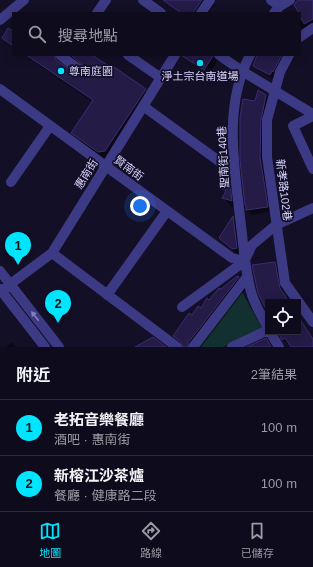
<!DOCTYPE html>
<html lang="zh-TW">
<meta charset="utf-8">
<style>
body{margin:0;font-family:Helvetica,"Noto Sans TC",sans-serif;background:#1c1929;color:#f1f3f6}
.controls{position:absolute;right:12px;bottom:12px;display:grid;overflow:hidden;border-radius:0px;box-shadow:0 2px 10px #0003}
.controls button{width:36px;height:36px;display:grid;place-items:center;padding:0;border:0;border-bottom:1px solid #2e2b3b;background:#0e0b1c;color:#f1f3f6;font:20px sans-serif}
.you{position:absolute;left:140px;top:206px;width:14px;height:14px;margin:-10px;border:3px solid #fff;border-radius:50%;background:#1a73e8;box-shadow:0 0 0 6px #1a73e833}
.badge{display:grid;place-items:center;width:26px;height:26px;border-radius:50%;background:#00e5ff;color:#111;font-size:13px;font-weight:700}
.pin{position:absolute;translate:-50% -33px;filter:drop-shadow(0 1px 2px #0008)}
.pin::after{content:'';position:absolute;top:21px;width:14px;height:12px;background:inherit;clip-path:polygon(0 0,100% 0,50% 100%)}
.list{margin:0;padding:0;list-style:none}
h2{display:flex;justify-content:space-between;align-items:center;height:52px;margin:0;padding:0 16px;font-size:17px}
h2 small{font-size:13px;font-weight:400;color:#9b9ba3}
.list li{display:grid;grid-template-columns:26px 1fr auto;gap:12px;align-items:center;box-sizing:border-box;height:56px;padding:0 16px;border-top:1px solid #2e2b3b}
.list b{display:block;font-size:15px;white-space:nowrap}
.list p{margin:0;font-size:13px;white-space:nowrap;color:#9b9ba3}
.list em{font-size:13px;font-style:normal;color:#9b9ba3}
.icon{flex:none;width:22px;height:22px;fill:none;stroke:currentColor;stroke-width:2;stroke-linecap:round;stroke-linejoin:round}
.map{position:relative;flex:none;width:313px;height:347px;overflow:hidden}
.search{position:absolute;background:#0e0b1c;box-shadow:0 2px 10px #0003;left:12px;right:12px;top:12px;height:44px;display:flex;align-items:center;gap:10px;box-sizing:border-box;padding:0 14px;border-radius:0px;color:#9b9ba3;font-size:15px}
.sheet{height:164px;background:#0e0b1c}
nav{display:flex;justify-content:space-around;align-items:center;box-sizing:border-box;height:56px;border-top:1px solid #2e2b3b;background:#0e0b1c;font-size:11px;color:#9b9ba3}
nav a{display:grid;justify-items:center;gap:2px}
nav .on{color:#00e5ff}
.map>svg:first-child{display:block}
.green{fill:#12302f}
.shadow{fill:#0007;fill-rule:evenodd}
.building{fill:#241b47;stroke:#3b2d73}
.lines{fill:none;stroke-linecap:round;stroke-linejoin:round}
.minor{stroke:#3d3a85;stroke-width:10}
.oneway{fill:#837fbc}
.poi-dot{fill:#00e5ff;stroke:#130f26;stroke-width:1.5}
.labels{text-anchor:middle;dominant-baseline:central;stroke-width:3.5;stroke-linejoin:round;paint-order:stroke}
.poi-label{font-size:11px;fill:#d9d4ff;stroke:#130f26;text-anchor:start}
.street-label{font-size:11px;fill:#d9d4ff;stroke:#130f26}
</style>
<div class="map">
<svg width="313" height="347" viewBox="0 0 313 347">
<rect width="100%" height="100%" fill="#130f26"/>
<path class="green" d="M 241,290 L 262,328 L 223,347 L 198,347 Z"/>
<path class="shadow" d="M 169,0 L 210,0 L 214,5 L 208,13 L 179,13 L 168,2 Z
M 301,0 L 313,0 L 313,28 L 300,38 Z
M 13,33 L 13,48 L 3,38 Z
M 24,55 L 91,55 L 113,70 L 114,68 L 145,90 L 154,99 L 114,160 L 108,161 L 81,141 L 72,133 L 93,102 ZM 67,57 L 73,58 L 86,68 L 86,75 L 80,78 L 62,64 L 63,60 Z
M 182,55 L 213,55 L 217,60 L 217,61 L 209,74 L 207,73 L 208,72 Z
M 259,55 L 290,55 L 275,80 L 259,70 L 254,65 Z
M 266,95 L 271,100 L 272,211 L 252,215 L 247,210 L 256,102 Z
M 228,177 L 237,186 L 240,209 L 232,207 L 223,198 L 226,193 L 219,185 Z
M 233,218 L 242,226 L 241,257 L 220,238 Z
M 275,263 L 280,268 L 284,294 L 290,302 L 268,302 L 268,311 L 266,309 Z
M 237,277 L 247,287 L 201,347 L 190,347 L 184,343 L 192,316 Z
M 298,315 L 313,338 L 313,347 L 292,347 L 290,343 L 288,344 L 283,339 L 279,332 L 298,332 Z
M 12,342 L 16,347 L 6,347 Z"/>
<path class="building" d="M 163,0 L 202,0 L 193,13 L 181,13 Z
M 298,0 L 313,0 L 313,19 L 304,24 L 300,16 L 300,13 L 299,13 L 294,5 Z
M 8,28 L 13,31 L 13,46 L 2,38 Z
M 26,55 L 54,55 L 56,60 L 80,76 L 85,74 L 86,68 L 71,55 L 92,55 L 113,69 L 114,67 L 146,89 L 105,151 L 98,152 L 71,133 L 93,100 Z
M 181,55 L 213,55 L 213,56 L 204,70 Z
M 257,55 L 282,55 L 273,72 L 272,71 L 270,75 L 253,66 Z
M 258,90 L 266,95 L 261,120 L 260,157 L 268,207 L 246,210 L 246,205 L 245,205 L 240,160 L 240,118 L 243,99 L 255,101 Z
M 225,174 L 229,176 L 232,201 L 222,198 L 226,191 L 218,186 Z
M 233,216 L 237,248 L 235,249 L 231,248 L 219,238 Z
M 275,262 L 280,288 L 289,302 L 268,302 L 268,313 L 258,293 L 252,265 Z
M 237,276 L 239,277 L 188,343 L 187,347 L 183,347 L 181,342 L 173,336 L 189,313 L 192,315 L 198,306 L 201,308 L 207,298 L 209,300 L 219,288 L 221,289 Z
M 298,316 L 313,339 L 313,347 L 291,347 L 285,338 L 282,340 L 278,332 L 298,332 Z
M 153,337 L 166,347 L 135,347 Z
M 266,338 L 271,347 L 247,347 Z"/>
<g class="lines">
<path class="minor" d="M 143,0 L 161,13
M 271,0 L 280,6
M 97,13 L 106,0
M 201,13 L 210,0
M 274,13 L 280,6 L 290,0
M 0,20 L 24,0
M 300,37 L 313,28
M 60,55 L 80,70
M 128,55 L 161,78
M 219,55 L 242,71 L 313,114
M 250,55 C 222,108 235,169 241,226 C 244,249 245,273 252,295 C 256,307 263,318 268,328
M 289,55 L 280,72 L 267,120 L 267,157 L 285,283 L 313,322
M 0,89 L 232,258 L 245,261
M 143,106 L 234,172
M 313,116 L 293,126 L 313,169
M 11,182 L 50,126
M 52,253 L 177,347
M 245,260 L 252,245 L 276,225 L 313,208
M 0,271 L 59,347
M 0,289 L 45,347
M 1,291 L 52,253 L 175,55
M 107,295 L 167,211
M 182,307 L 245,261
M 270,332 L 279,347
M 193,347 L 247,277
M 232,347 L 268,330"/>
</g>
<defs><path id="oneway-solid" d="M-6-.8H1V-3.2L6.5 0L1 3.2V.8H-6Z"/></defs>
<use class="oneway" href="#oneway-solid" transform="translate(35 316) rotate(-128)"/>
<g class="poi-dot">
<circle cx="200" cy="63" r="4"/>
<circle cx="61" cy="71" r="4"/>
</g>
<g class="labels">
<g class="poi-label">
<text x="69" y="71">尊南庭園</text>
<text x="200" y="76" text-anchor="middle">淨土宗台南道場</text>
</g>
<g class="street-label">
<text transform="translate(223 157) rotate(-93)">聖南街140巷</text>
<text transform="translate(129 168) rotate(36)">賢南街</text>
<text transform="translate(86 174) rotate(-58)">惠南街</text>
<text transform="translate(284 190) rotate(83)">新孝路102巷</text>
</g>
</g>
</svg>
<div class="controls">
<button><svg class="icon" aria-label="locate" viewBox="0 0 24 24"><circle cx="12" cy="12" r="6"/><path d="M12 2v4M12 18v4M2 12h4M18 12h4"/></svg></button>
</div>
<div class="you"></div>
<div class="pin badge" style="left:18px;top:265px">1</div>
<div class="pin badge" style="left:58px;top:323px">2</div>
<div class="search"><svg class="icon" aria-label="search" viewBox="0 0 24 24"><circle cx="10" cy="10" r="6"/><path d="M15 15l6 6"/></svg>搜尋地點</div>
</div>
<section class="sheet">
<h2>附近<small>2筆結果</small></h2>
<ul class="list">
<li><span class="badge">1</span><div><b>老拓音樂餐廳</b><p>酒吧 · 惠南街</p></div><em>100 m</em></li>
<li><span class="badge">2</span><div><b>新榕江沙茶爐</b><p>餐廳 · 健康路二段</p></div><em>100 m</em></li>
</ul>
</section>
<nav>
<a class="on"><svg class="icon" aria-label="map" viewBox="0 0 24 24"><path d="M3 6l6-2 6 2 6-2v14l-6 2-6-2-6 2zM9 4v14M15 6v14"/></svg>地圖</a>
<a><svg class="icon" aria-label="directions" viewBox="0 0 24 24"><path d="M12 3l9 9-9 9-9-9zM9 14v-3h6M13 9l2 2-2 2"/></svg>路線</a>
<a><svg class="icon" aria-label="saved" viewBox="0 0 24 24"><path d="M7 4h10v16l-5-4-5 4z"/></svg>已儲存</a>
</nav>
